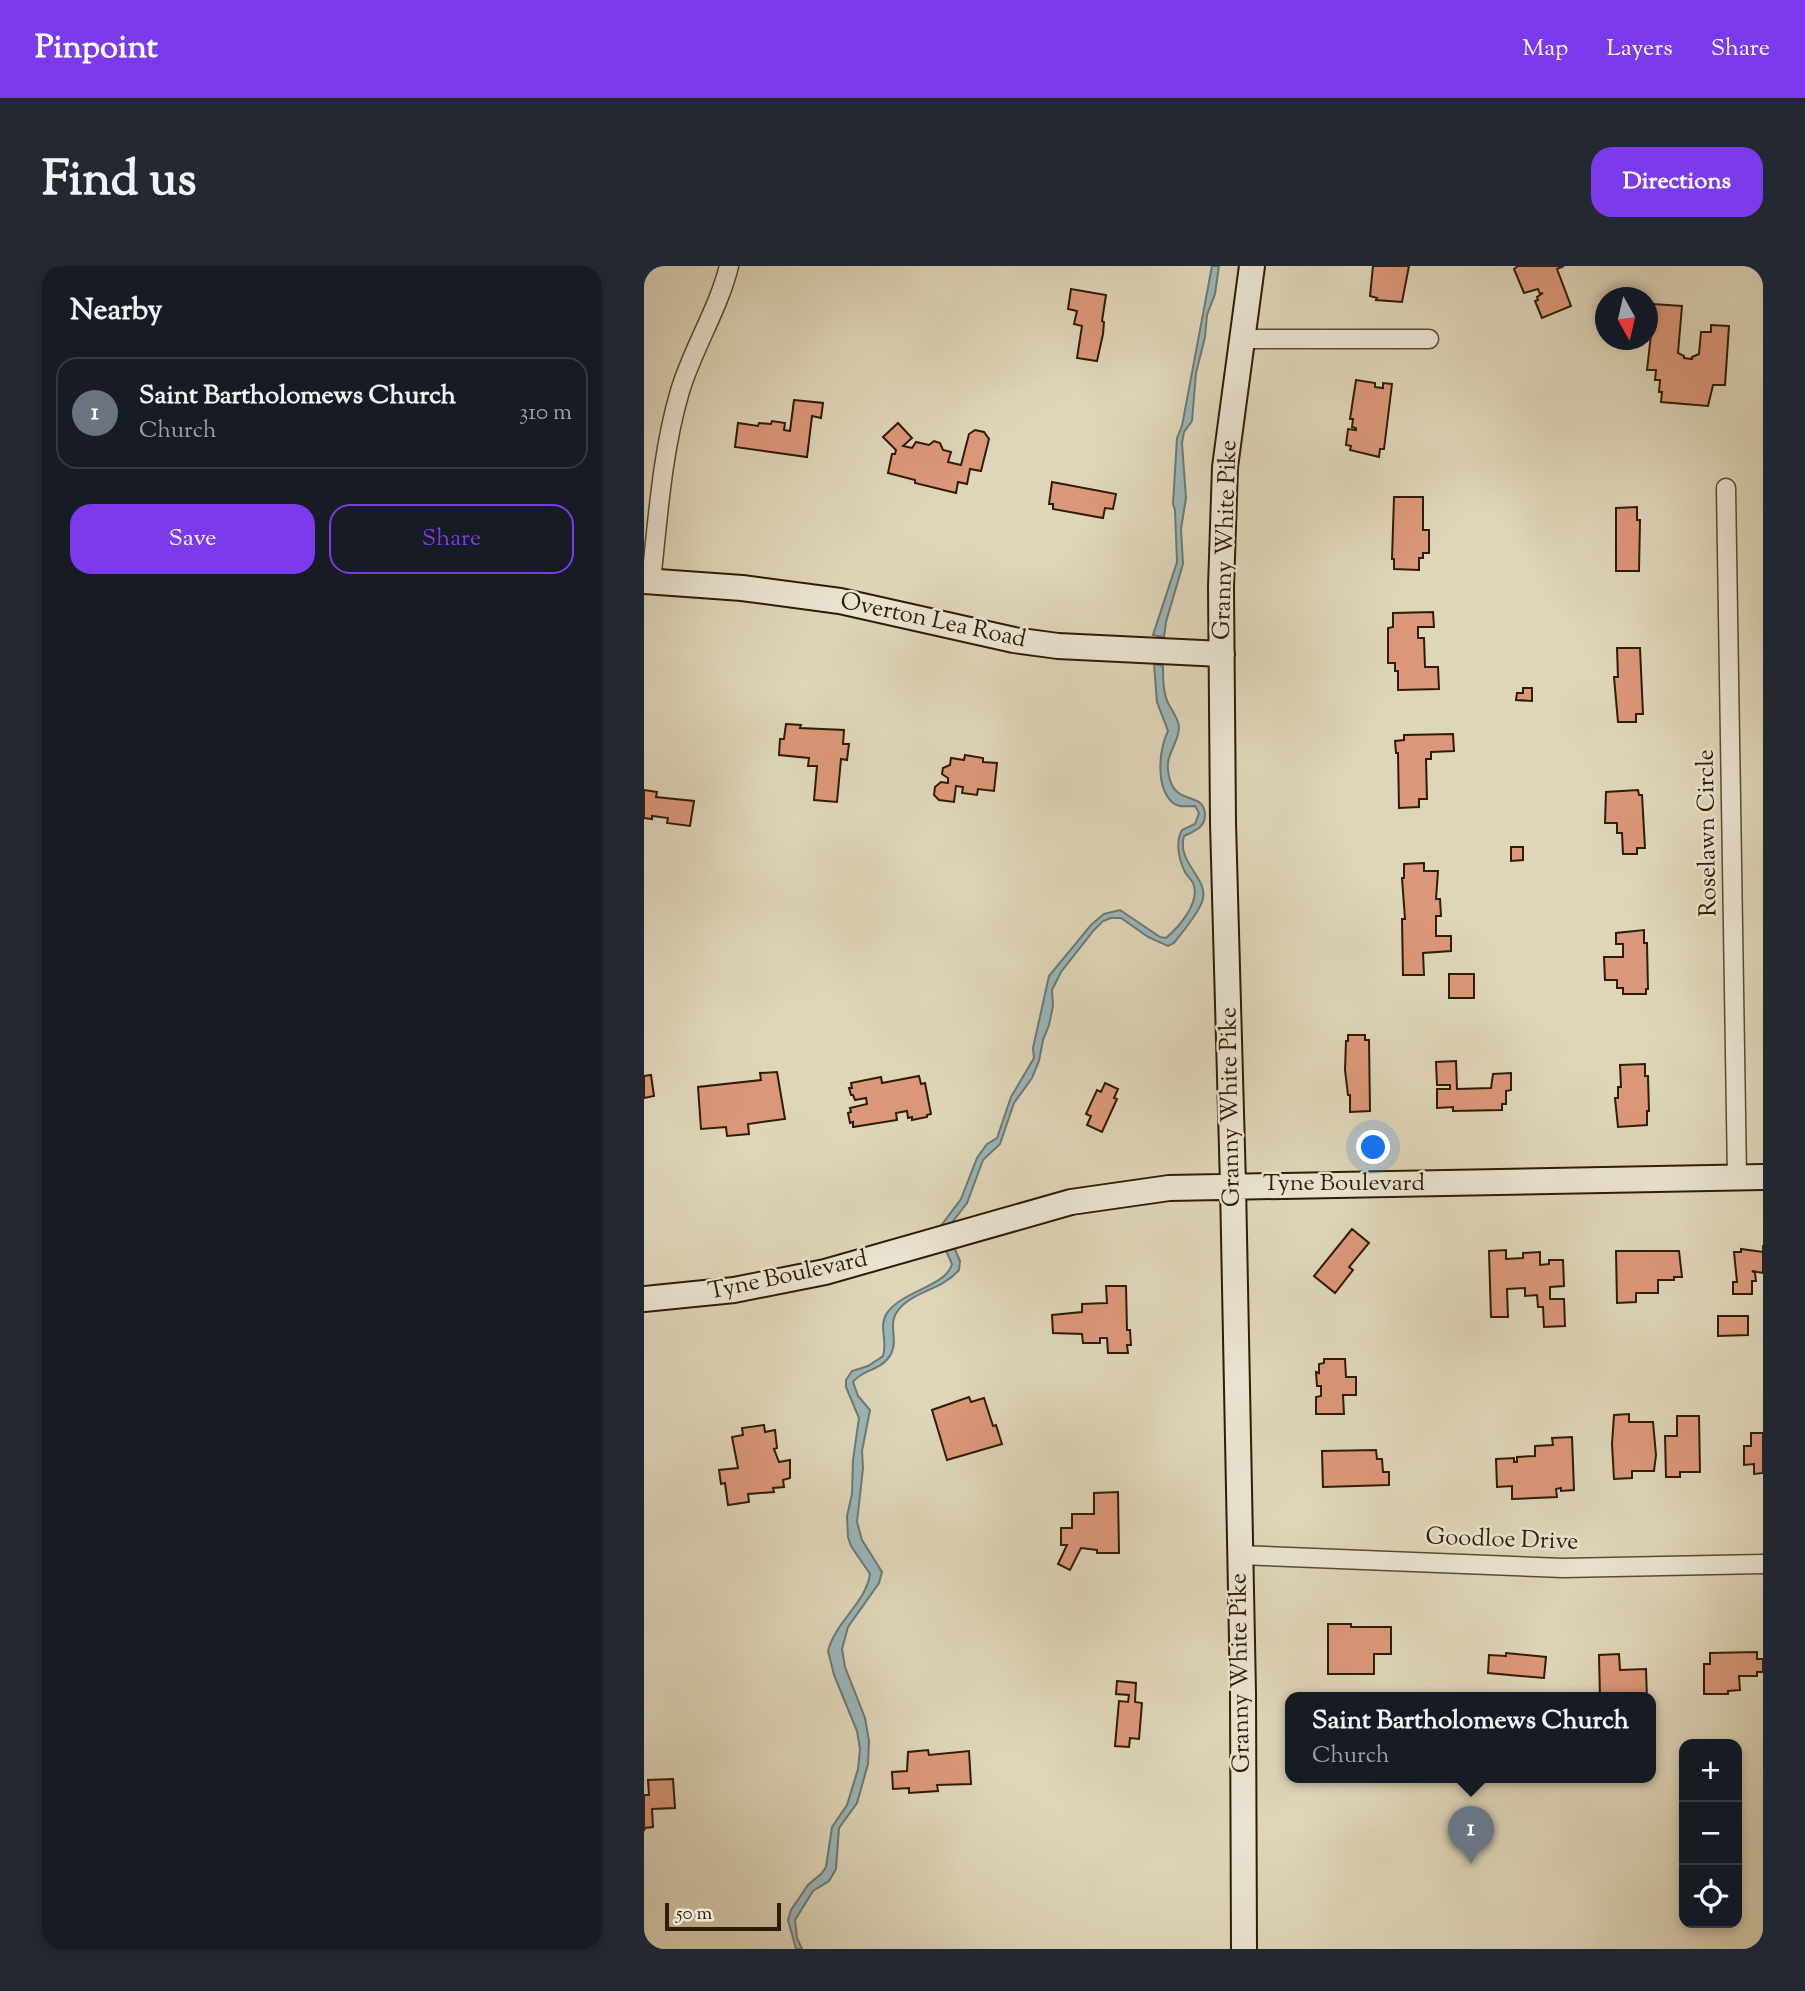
<!DOCTYPE html>
<meta charset="utf-8">
<style>
body{margin:0;font-family:"Sorts Mill Goudy",serif;background:#242831;color:#f1f3f6}
.controls{position:absolute;right:21px;bottom:21px;display:grid;overflow:hidden;border-radius:14px;box-shadow:0 4px 10px #0003}
.controls button{width:63px;height:63px;display:grid;place-items:center;padding:0;border:0;border-bottom:2px solid #363941;background:#171b24;color:#f1f3f6;font:35px sans-serif}
.compass{position:absolute;left:951px;top:21px;width:63px;height:63px;border-radius:50%;background:#171b24;box-shadow:0 4px 10px #0003;rotate:172deg}
.scale{position:absolute;left:21px;bottom:18px;width:116px;box-sizing:border-box;padding-left:7px;border:4px solid #2f1c04;border-top:0;font-size:19px;line-height:24px;white-space:nowrap;color:#2f1c04;-webkit-text-stroke:5px #eae4d2;paint-order:stroke}
.you{position:absolute;left:730px;top:882px;width:24px;height:24px;margin:-18px;border:5px solid #fff;border-radius:50%;background:#1a73e8;box-shadow:0 0 0 10px #1a73e833}
.badge{display:grid;place-items:center;width:46px;height:46px;border-radius:50%;background:#7c3aed;color:#fff;font-size:23px;font-weight:700}
.pin{position:absolute;translate:-50% -58px;filter:drop-shadow(0 2px 4px #0008)}
.pin::after{content:'';position:absolute;top:37px;width:24px;height:21px;background:inherit;clip-path:polygon(0 0,100% 0,50% 100%)}
.popup{position:absolute;left:641px;top:1426px;width:371px;height:91px;box-sizing:border-box;display:grid;place-content:center;border-radius:14px;background:#171b24;filter:drop-shadow(0 2px 5px #0005);font-size:23px;white-space:nowrap;color:#9ea1a6}
.popup b{font-size:26px;color:#f1f3f6}
.popup::after{content:'';position:absolute;left:50%;top:100%;margin-left:-14px;border:14px solid transparent;border-top-color:#171b24}
.list{margin:0;padding:0;list-style:none}
h2{display:flex;justify-content:space-between;align-items:center;height:91px;margin:0;padding:0 28px;font-size:30px}
h2 small{font-size:23px;font-weight:400;color:#9ea1a6}
.list li{display:grid;grid-template-columns:46px 1fr auto;gap:21px;align-items:center;box-sizing:border-box;height:112px;margin:0 14px 14px;padding:0 14px;border:2px solid #363941;border-radius:21px}
.list b{display:block;font-size:26px;white-space:nowrap}
.list p{margin:0;font-size:23px;white-space:nowrap;color:#9ea1a6}
.list em{font-size:23px;font-style:normal;color:#9ea1a6}
.actions{display:flex;gap:14px;padding:21px 28px}
.actions a{flex:1;padding:16px 0;border:2px solid #7c3aed;border-radius:21px;text-align:center;font-size:24px;color:#7c3aed}
.actions .main{background:#7c3aed;color:#fff}
.icon{flex:none;width:38px;height:38px;fill:none;stroke:currentColor;stroke-width:2;stroke-linecap:round;stroke-linejoin:round}
.map{position:relative;flex:none;width:1119px;height:1683px;overflow:hidden;border-radius:21px}
header{display:flex;align-items:center;gap:42px;box-sizing:border-box;height:98px;padding:0 35px;background:#7c3aed;color:#fff}
header strong{font-size:33px}
nav{display:flex;gap:38px;margin-inline-start:auto;font-size:24px}
.intro{display:flex;align-items:center;justify-content:space-between;box-sizing:border-box;height:168px;padding:0 42px}
h1{margin:0;font-size:49px}
.button{padding:18px 32px;border-radius:21px;background:#7c3aed;color:#fff;font-size:24px;font-weight:700}
main{display:flex;gap:42px;padding:0 42px}
aside{flex:1;background:#171b24;border-radius:21px;box-shadow:0 4px 10px #0003}
.map>svg:first-child{display:block}
.water{fill:#99b6ba;stroke:#6f7871;stroke-width:2}
.building{fill:#dc987a;stroke:#2f1c04;stroke-width:2}
.lines{fill:none;stroke-linecap:round;stroke-linejoin:round}
.street-casing{stroke:#5b4a31;stroke-width:21}
.secondary-casing{stroke:#2f1c04;stroke-width:28}
.street{stroke:#eae4d2;stroke-width:18}
.secondary{stroke:#eae4d2;stroke-width:24}
.labels{text-anchor:middle;dominant-baseline:central;stroke-width:5;stroke-linejoin:round;paint-order:stroke}
.street-label{font-size:24px;fill:#2f1c04;stroke:#eae4d2}
</style>
<header>
<strong>Pinpoint</strong>
<nav><a>Map</a><a>Layers</a><a>Share</a></nav>
</header>
<div class="intro"><h1>Find us</h1><a class="button">Directions</a></div>
<main>
<aside>
<h2>Nearby<small></small></h2>
<ul class="list">
<li><span class="badge" style="background:#6b7280">1</span><div><b>Saint Bartholomews Church</b><p>Church</p></div><em>310 m</em></li>
</ul>
<div class="actions"><a class="main">Save</a><a>Share</a></div>
</aside>
<div class="map">
<svg width="1119" height="1683" viewBox="0 0 1119 1683">
<rect width="100%" height="100%" fill="#dfd6b9"/>
<filter id="stains"><feTurbulence type="fractalNoise" baseFrequency=".00286" numOctaves="4"/><feColorMatrix values="0 0 0 0 .2 0 0 0 0 .09 0 0 0 0 .02 0 0 0 .5 -.17"/></filter>
<radialGradient id="worn" r=".72"><stop offset=".6" stop-color="#630" stop-opacity="0"/><stop offset="1" stop-color="#630" stop-opacity=".3"/></radialGradient>
<path class="water" d="M 568,0 L 575,0 L 571,28 L 563,49 L 561,71 L 552,107 L 548,155 L 540,166 L 538,177 L 542,232 L 537,263 L 539,298 L 522,356 L 520,371 L 509,369 L 533,296 L 531,244 L 529,238 L 533,172 L 538,160 Z
M 510,398 L 519,400 C 519,412 519,426 524,437 C 528,445 535,453 535,462 C 534,481 518,489 526,514 C 534,540 560,525 561,549 C 561,562 550,565 540,570 C 532,598 567,613 558,636 C 552,651 539,665 530,677 L 524,680 L 504,671 L 477,652 L 467,652 L 459,655 L 450,664 L 417,706 L 408,724 L 409,740 L 405,759 L 399,774 L 395,795 L 388,812 L 370,837 L 356,878 L 339,894 L 323,937 L 306,959 L 296,961 L 317,933 L 333,892 L 343,878 L 353,872 L 367,831 L 390,792 L 389,782 L 405,710 L 447,659 L 460,648 L 476,644 L 516,671 L 522,672 C 535,661 555,638 550,620 C 549,614 544,612 541,606 C 535,594 531,576 538,564 L 551,558 L 555,547 L 551,540 C 544,540 535,542 529,537 C 511,521 515,484 524,465 L 513,436 Z
M 310,981 L 316,995 L 315,1004 C 297,1024 277,1023 260,1038 C 239,1056 256,1070 247,1088 C 238,1105 218,1103 209,1116 L 214,1130 L 226,1144 L 218,1185 L 219,1202 L 213,1256 L 218,1274 L 238,1306 L 235,1317 L 204,1361 L 198,1383 L 201,1401 L 221,1452 L 225,1475 L 224,1498 L 213,1537 L 195,1562 L 192,1603 L 185,1615 L 169,1625 L 151,1654 L 153,1672 L 158,1683 L 152,1683 L 144,1654 L 147,1644 L 164,1619 L 178,1607 L 182,1601 L 188,1561 L 203,1539 L 214,1503 L 216,1483 L 213,1465 L 190,1409 L 184,1385 C 191,1356 222,1337 226,1308 L 207,1280 L 204,1271 L 203,1250 L 208,1228 L 209,1194 L 215,1152 L 202,1121 L 202,1114 L 208,1105 L 224,1100 L 239,1090 C 244,1075 234,1060 243,1047 C 258,1025 303,1020 308,998 L 301,982 Z"/>
<path class="building" d="M 729,0 L 765,0 L 758,36 L 732,34 L 733,32 L 726,30 Z
M 874,0 L 920,0 L 913,3 L 927,40 L 898,52 L 891,35 L 894,34 L 893,31 L 899,27 L 896,28 L 894,23 L 880,27 L 870,3 Z
M 427,23 L 462,29 L 458,55 L 460,56 L 459,68 L 453,95 L 433,92 L 438,60 L 430,58 L 433,45 L 424,43 Z
M 1008,38 L 1038,40 L 1034,87 L 1040,90 L 1040,92 L 1048,93 L 1048,91 L 1055,88 L 1057,66 L 1067,66 L 1067,59 L 1085,60 L 1081,119 L 1069,119 L 1064,140 L 1017,136 L 1018,126 L 1015,126 L 1016,114 L 1011,114 L 1012,104 L 1003,104 L 1009,51 L 1007,51 Z
M 712,114 L 731,117 L 731,121 L 739,122 L 739,117 L 748,118 L 740,183 L 736,183 L 735,191 L 706,184 L 707,180 L 702,179 L 704,163 L 712,164 L 712,162 L 708,161 L 709,153 L 706,153 Z
M 150,134 L 179,137 L 177,152 L 168,150 L 163,191 L 91,181 L 94,157 L 114,160 L 115,157 L 127,158 L 128,155 L 141,157 L 140,164 L 146,165 Z
M 254,157 L 268,172 L 259,180 L 268,182 L 272,176 L 285,179 L 290,175 L 296,177 L 299,184 L 307,186 L 304,196 L 317,199 L 325,168 L 331,164 L 340,166 L 345,173 L 337,205 L 326,203 L 323,218 L 314,216 L 312,227 L 271,217 L 271,214 L 244,207 L 248,188 L 251,188 L 252,184 L 239,171 Z
M 408,216 L 472,228 L 469,243 L 461,242 L 459,252 L 409,243 L 409,238 L 405,238 Z
M 750,231 L 779,231 L 779,264 L 785,264 L 785,287 L 779,287 L 779,292 L 775,292 L 775,304 L 750,303 L 750,293 L 748,293 Z
M 993,241 L 993,254 L 996,254 L 995,305 L 972,305 L 972,242 Z
M 789,346 L 790,361 L 774,361 L 774,372 L 780,372 L 781,401 L 794,401 L 795,423 L 754,424 L 754,405 L 751,405 L 751,397 L 744,397 L 744,362 L 749,361 L 749,347 Z
M 973,382 L 996,382 L 999,448 L 992,448 L 992,456 L 974,456 L 970,411 L 974,411 Z
M 879,422 L 888,422 L 888,435 L 872,434 L 873,427 L 879,427 Z
M 142,458 L 157,459 L 156,462 L 200,464 L 199,478 L 205,478 L 203,494 L 197,493 L 193,536 L 170,534 L 173,500 L 164,500 L 165,492 L 135,489 L 136,473 L 140,473 Z
M 809,468 L 810,485 L 787,486 L 787,493 L 782,493 L 783,533 L 775,533 L 775,541 L 755,542 L 754,487 L 752,487 L 751,475 L 760,474 L 760,469 Z
M 321,489 L 339,492 L 339,496 L 353,497 L 350,525 L 334,523 L 333,529 L 318,527 L 319,521 L 312,520 L 310,536 L 295,534 L 290,529 L 291,521 L 297,516 L 304,517 L 304,512 L 298,508 L 299,502 L 306,499 L 307,492 L 320,494 Z
M 0,524 L 13,526 L 12,531 L 50,535 L 46,560 L 23,557 L 24,552 L 8,550 L 8,553 L 0,552 Z
M 994,524 L 995,529 L 998,529 L 1001,582 L 993,582 L 993,588 L 979,588 L 978,567 L 973,567 L 973,557 L 961,557 L 962,526 Z
M 867,581 L 879,581 L 879,594 L 867,595 Z
M 780,597 L 780,605 L 794,605 L 792,633 L 796,633 L 797,650 L 792,650 L 792,670 L 807,670 L 807,685 L 779,687 L 780,709 L 759,709 L 758,653 L 761,653 L 758,612 L 760,612 L 760,598 Z
M 1000,664 L 1000,677 L 1003,677 L 1004,723 L 1002,723 L 1002,728 L 979,728 L 979,722 L 973,722 L 973,714 L 961,714 L 960,691 L 979,691 L 979,678 L 972,678 L 972,667 Z
M 805,708 L 830,708 L 830,732 L 805,732 Z
M 704,769 L 721,769 L 721,774 L 725,774 L 726,845 L 706,846 L 706,829 L 704,829 L 701,804 L 702,775 L 704,775 Z
M 812,795 L 813,823 L 847,822 L 849,808 L 867,807 L 867,824 L 862,825 L 862,838 L 858,838 L 858,844 L 809,845 L 809,841 L 793,842 L 793,823 L 806,823 L 806,819 L 793,819 L 792,796 Z
M 1001,798 L 1001,810 L 1004,810 L 1005,845 L 1003,845 L 1003,859 L 974,861 L 971,832 L 974,832 L 974,821 L 977,821 L 976,799 Z
M 133,806 L 141,853 L 104,858 L 105,868 L 83,870 L 82,861 L 57,863 L 54,821 L 117,814 L 116,807 Z
M 7,809 L 10,830 L 0,832 L 0,810 Z
M 275,810 L 277,818 L 281,817 L 287,848 L 283,849 L 283,851 L 268,854 L 268,851 L 264,852 L 263,845 L 252,847 L 253,854 L 209,861 L 209,856 L 206,857 L 204,847 L 207,846 L 206,842 L 223,838 L 222,832 L 211,834 L 209,829 L 207,829 L 205,822 L 208,822 L 207,817 L 237,811 L 238,817 Z
M 461,817 L 474,823 L 470,832 L 473,833 L 458,866 L 443,859 L 447,850 L 442,848 L 453,824 L 457,826 Z
M 708,963 L 725,977 L 705,1001 L 709,1004 L 691,1027 L 670,1010 Z
M 1119,979 L 1119,1007 L 1108,1005 L 1111,1007 L 1112,1015 L 1108,1015 L 1108,1028 L 1089,1028 L 1089,1016 L 1093,1016 L 1090,986 L 1097,986 L 1097,983 L 1119,986 Z
M 862,984 L 862,993 L 879,992 L 879,987 L 896,986 L 896,999 L 905,998 L 905,994 L 919,994 L 920,1020 L 906,1021 L 906,1033 L 920,1033 L 921,1060 L 900,1061 L 899,1041 L 894,1041 L 893,1029 L 881,1030 L 881,1022 L 863,1023 L 864,1051 L 847,1051 L 845,985 Z
M 972,985 L 1035,985 L 1038,1011 L 1030,1011 L 1030,1014 L 1014,1014 L 1014,1027 L 992,1027 L 992,1036 L 973,1037 Z
M 462,1020 L 482,1020 L 483,1064 L 486,1064 L 487,1079 L 483,1079 L 484,1087 L 464,1087 L 463,1072 L 456,1072 L 456,1077 L 439,1077 L 438,1068 L 409,1067 L 408,1049 L 438,1046 L 438,1038 L 463,1037 Z
M 1074,1050 L 1104,1050 L 1104,1069 L 1074,1070 Z
M 680,1093 L 701,1093 L 702,1111 L 712,1111 L 712,1129 L 699,1129 L 700,1148 L 672,1148 L 672,1131 L 677,1130 L 677,1120 L 673,1120 L 672,1106 L 675,1107 L 675,1098 L 680,1097 Z
M 325,1131 L 327,1136 L 340,1132 L 349,1160 L 352,1159 L 358,1178 L 303,1194 L 288,1144 Z
M 985,1148 L 985,1156 L 1009,1156 L 1012,1189 L 1010,1205 L 988,1205 L 988,1212 L 970,1213 L 968,1178 L 970,1149 Z
M 1033,1150 L 1055,1150 L 1056,1206 L 1036,1206 L 1036,1211 L 1022,1211 L 1021,1170 L 1033,1170 Z
M 120,1159 L 121,1166 L 131,1164 L 133,1182 L 130,1183 L 135,1196 L 146,1194 L 146,1212 L 139,1214 L 140,1221 L 129,1222 L 130,1226 L 104,1228 L 105,1236 L 84,1239 L 81,1217 L 77,1218 L 75,1204 L 94,1202 L 88,1171 L 99,1169 L 98,1162 Z
M 1107,1167 L 1119,1167 L 1119,1207 L 1110,1208 L 1110,1198 L 1100,1199 L 1100,1180 L 1107,1180 Z
M 928,1171 L 930,1224 L 917,1225 L 917,1222 L 912,1223 L 913,1231 L 868,1233 L 868,1220 L 853,1221 L 852,1193 L 870,1192 L 870,1196 L 873,1196 L 873,1191 L 891,1190 L 891,1180 L 909,1179 L 908,1172 Z
M 732,1184 L 733,1193 L 738,1193 L 739,1206 L 745,1206 L 745,1219 L 679,1221 L 678,1185 Z
M 474,1226 L 475,1287 L 453,1287 L 453,1284 L 437,1282 L 426,1304 L 414,1298 L 423,1279 L 417,1279 L 417,1262 L 428,1262 L 428,1248 L 450,1248 L 450,1227 Z
M 684,1358 L 707,1358 L 707,1361 L 747,1361 L 747,1388 L 730,1388 L 730,1408 L 684,1408 Z
M 1113,1386 L 1113,1393 L 1119,1393 L 1119,1406 L 1113,1406 L 1113,1410 L 1095,1410 L 1096,1424 L 1084,1425 L 1084,1428 L 1060,1428 L 1060,1398 L 1066,1398 L 1066,1387 Z
M 862,1387 L 902,1391 L 900,1412 L 844,1407 L 845,1389 L 862,1390 Z
M 975,1388 L 976,1404 L 1002,1403 L 1003,1432 L 956,1432 L 955,1389 Z
M 473,1415 L 492,1417 L 491,1436 L 498,1437 L 495,1473 L 486,1472 L 485,1481 L 471,1480 L 475,1435 L 484,1436 L 485,1429 L 472,1428 Z
M 284,1484 L 285,1489 L 325,1485 L 327,1518 L 293,1519 L 294,1525 L 265,1527 L 265,1522 L 249,1523 L 248,1506 L 263,1505 L 264,1486 Z
M 29,1513 L 31,1542 L 8,1543 L 9,1561 L 1,1562 L 0,1565 L 0,1529 L 5,1529 L 4,1514 Z"/>
<g class="lines">
<g class="street-casing">
<path id="street" d="M 597,73 L 785,73
M 1082,222 L 1093,911
M 7,315 C 14,252 18,186 36,125 C 49,82 74,44 85,0
M 595,1289 L 919,1302 L 1119,1298"/>
</g>
<g class="secondary-casing">
<path id="secondary" d="M 0,315 L 98,322 L 196,335 L 370,374 L 414,380 L 578,388
M 0,1033 L 90,1024 L 181,1006 L 427,936 L 525,922 L 1119,911
M 600,1683 L 599,1426 L 589,919 L 579,557 L 577,321 L 581,201 L 608,0"/>
</g>
<use href="#street" class="street"/>
<use href="#secondary" class="secondary"/>
</g>
<g class="labels">
<g class="street-label">
<text transform="translate(582 274) rotate(-88)">Granny White Pike</text>
<text transform="translate(289 355) rotate(12)">Overton Lea Road</text>
<text transform="translate(1064 567) rotate(-91)">Roselawn Circle</text>
<text transform="translate(587 841) rotate(-91)">Granny White Pike</text>
<text x="700" y="918">Tyne Boulevard</text>
<text transform="translate(144 1010) rotate(-12)">Tyne Boulevard</text>
<text transform="translate(858 1274) rotate(2)">Goodloe Drive</text>
<text transform="translate(597 1407) rotate(-91)">Granny White Pike</text>
</g>
</g>
<rect width="100%" height="100%" filter="url(#stains)"/>
<rect width="100%" height="100%" fill="url(#worn)"/>
</svg>
<div class="controls">
<button>+</button>
<button>−</button>
<button><svg class="icon" aria-label="locate" viewBox="0 0 24 24"><circle cx="12" cy="12" r="6"/><path d="M12 2v4M12 18v4M2 12h4M18 12h4"/></svg></button>
</div>
<svg class="compass" viewBox="-18 -18 36 36"><path d="M0-13l5 13h-10z" fill="#e53935"/><path d="M0 13l5-13h-10z" fill="#9ea1a6"/></svg>
<div class="scale">50 m</div>
<div class="you"></div>
<div class="pin badge" style="left:827px;top:1598px;background:#6b7280">1</div>
<div class="popup"><b>Saint Bartholomews Church</b>Church</div>
</div>
</main>
